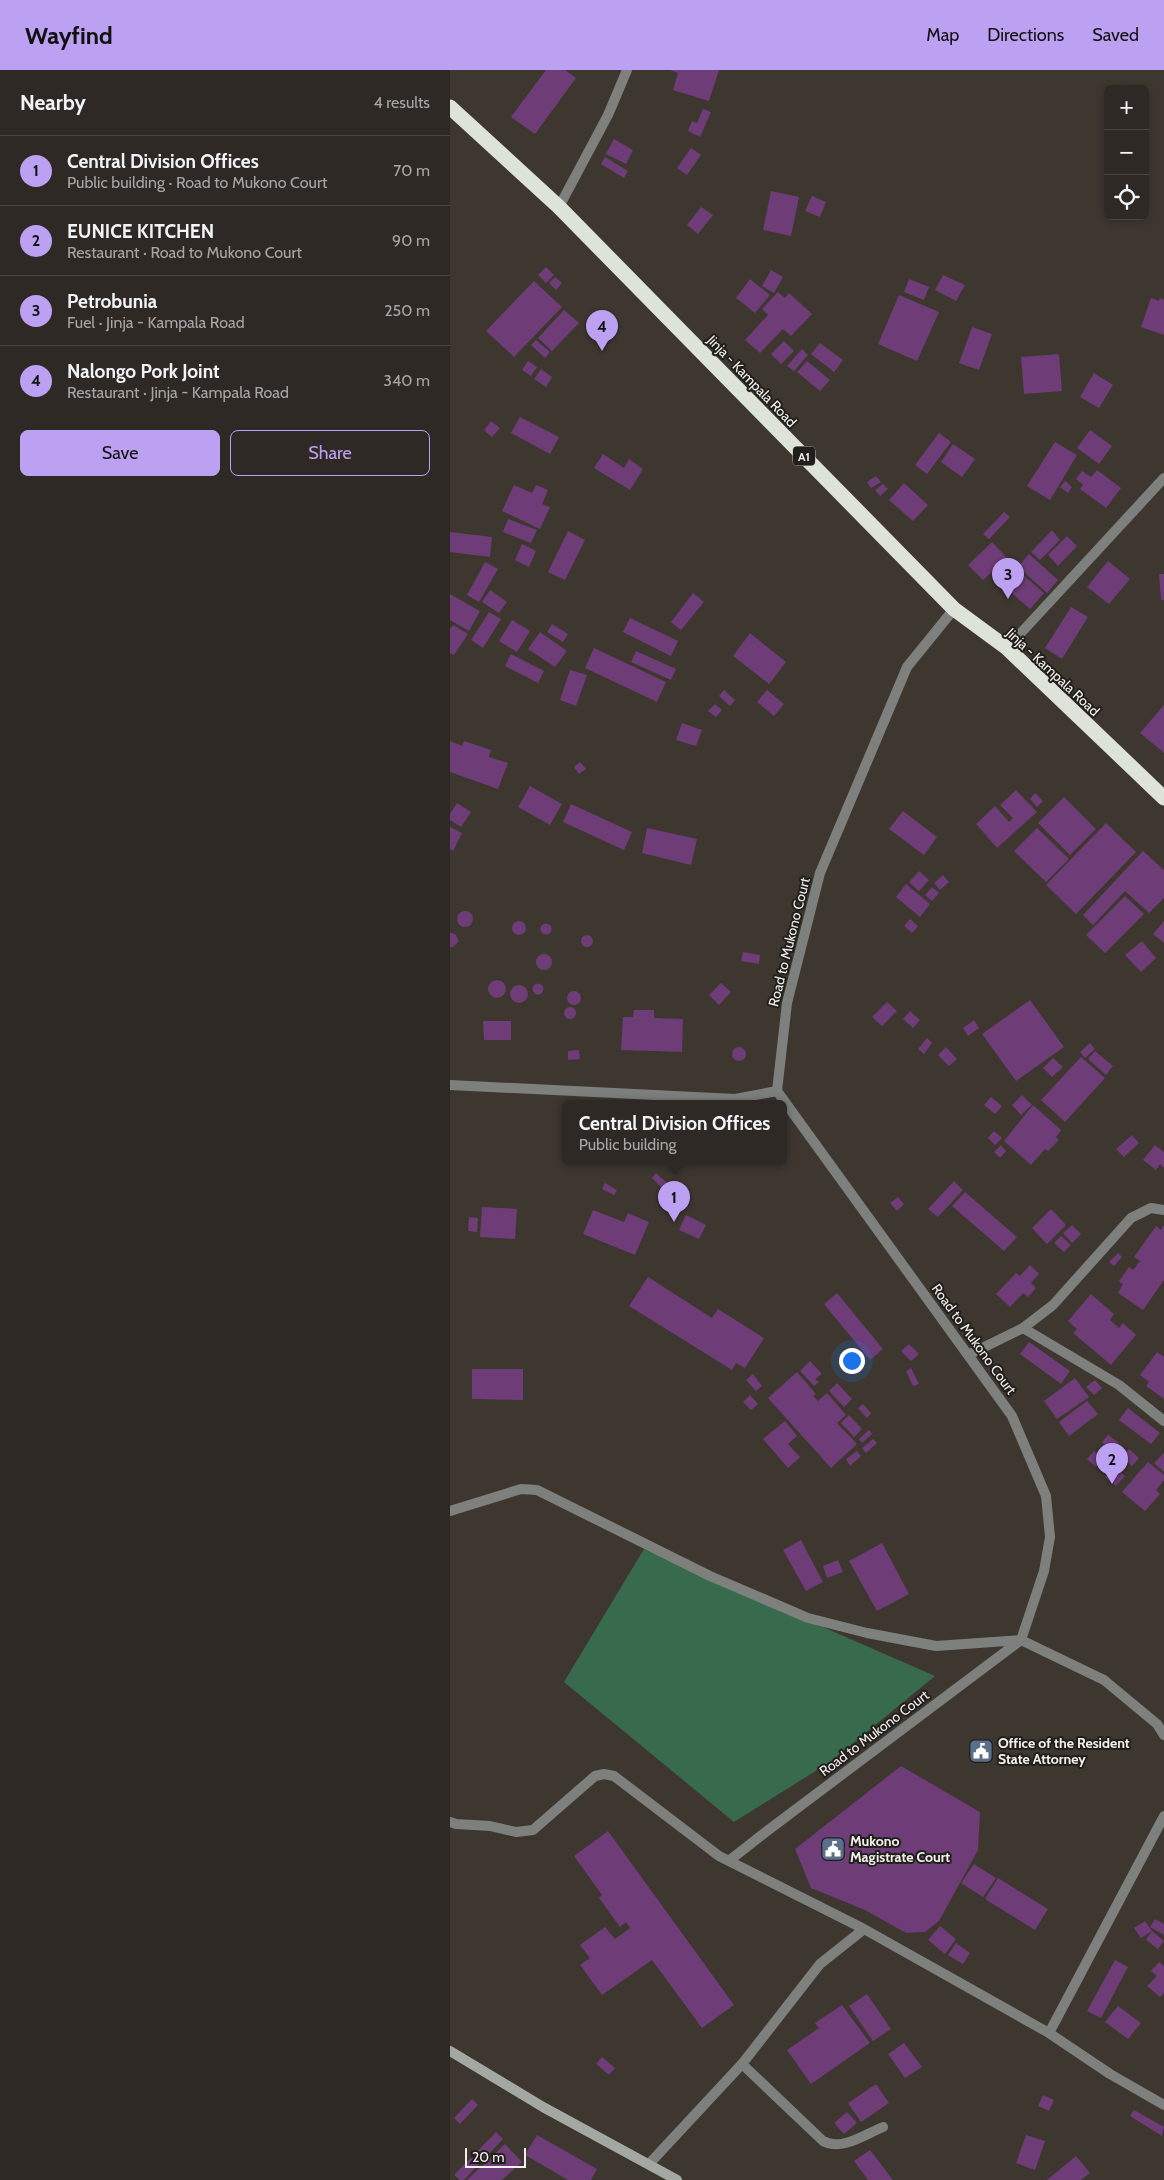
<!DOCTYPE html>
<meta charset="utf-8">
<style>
body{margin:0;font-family:Cabin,sans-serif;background:#3a3531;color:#f1f3f6}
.controls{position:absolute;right:15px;top:15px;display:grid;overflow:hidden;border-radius:8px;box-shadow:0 2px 8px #0003}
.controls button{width:45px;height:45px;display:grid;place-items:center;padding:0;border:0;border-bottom:1px solid #494541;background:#2e2924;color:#f1f3f6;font:25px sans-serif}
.scale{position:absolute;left:15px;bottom:12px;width:61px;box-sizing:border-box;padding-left:5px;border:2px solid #f3efeb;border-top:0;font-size:14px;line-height:18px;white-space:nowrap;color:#f3efeb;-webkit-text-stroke:4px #211f1c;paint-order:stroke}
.you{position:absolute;left:401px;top:1290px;width:18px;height:18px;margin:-12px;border:4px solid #fff;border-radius:50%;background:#1a73e8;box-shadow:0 0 0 8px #1a73e833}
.badge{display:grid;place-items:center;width:32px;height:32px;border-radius:50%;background:#bca0f2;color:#111;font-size:16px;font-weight:700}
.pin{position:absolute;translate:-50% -41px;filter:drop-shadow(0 1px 2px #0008)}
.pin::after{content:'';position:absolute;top:26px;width:18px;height:15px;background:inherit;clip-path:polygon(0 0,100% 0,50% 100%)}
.popup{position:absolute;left:112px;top:1030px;width:225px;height:65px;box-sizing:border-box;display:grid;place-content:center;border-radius:8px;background:#2e2924;filter:drop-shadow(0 1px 4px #0005);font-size:16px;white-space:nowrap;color:#a7a6a6}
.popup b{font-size:19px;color:#f1f3f6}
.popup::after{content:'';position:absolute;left:50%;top:100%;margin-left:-10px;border:10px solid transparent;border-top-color:#2e2924}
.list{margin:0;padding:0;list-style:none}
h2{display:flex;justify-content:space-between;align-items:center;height:65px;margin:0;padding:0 20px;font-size:21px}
h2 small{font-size:16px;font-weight:400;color:#a7a6a6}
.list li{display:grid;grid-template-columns:32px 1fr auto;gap:15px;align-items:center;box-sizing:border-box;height:70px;padding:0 20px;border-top:1px solid #494541}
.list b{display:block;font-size:19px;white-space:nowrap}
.list p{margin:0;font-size:16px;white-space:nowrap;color:#a7a6a6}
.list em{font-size:16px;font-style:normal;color:#a7a6a6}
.actions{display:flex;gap:10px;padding:15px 20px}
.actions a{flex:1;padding:11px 0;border:1px solid #bca0f2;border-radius:8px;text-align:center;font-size:18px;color:#bca0f2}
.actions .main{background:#bca0f2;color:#111}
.icon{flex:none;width:28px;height:28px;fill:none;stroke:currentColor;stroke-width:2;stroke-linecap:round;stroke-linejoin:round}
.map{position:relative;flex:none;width:714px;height:2110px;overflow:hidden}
header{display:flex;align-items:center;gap:30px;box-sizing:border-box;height:70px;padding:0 25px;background:#bca0f2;color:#111}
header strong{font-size:24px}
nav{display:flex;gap:28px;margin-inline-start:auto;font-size:18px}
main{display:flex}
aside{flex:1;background:#2e2924}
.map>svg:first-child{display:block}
.green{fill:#386a4e}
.building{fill:#6e3c77}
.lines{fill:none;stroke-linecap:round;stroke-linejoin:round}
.lane{stroke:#7d807c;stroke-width:10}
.street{stroke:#7d807c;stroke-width:10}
.secondary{stroke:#a4a8a2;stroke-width:10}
.highway{stroke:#dde3d9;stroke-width:15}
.labels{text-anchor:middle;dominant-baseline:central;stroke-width:4;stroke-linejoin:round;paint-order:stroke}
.shield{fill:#211f1c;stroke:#b4b1ad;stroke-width:1}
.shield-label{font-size:12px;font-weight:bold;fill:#f3efeb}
.street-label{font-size:14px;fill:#f3efeb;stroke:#211f1c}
.poi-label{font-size:14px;font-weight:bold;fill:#f3efeb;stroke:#211f1c;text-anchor:start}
</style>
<header>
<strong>Wayfind</strong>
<nav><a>Map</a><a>Directions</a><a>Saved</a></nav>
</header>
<main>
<aside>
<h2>Nearby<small>4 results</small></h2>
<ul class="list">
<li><span class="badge">1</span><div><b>Central Division Offices</b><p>Public building · Road to Mukono Court</p></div><em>70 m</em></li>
<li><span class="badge">2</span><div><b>EUNICE KITCHEN</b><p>Restaurant · Road to Mukono Court</p></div><em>90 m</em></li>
<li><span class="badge">3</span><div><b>Petrobunia</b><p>Fuel · Jinja - Kampala Road</p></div><em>250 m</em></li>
<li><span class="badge">4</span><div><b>Nalongo Pork Joint</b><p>Restaurant · Jinja - Kampala Road</p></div><em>340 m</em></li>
</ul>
<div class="actions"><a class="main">Save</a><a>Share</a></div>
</aside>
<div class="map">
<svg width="714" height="2110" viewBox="0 0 714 2110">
<rect width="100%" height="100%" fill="#3d3730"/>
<path class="green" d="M 194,1479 L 485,1606 L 380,1692 L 284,1752 L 114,1612 Z"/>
<path class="building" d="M 96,0 L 115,0 L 126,8 L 85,64 L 61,47 Z
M 220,0 L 269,0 L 259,31 L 223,20 L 228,3 Z
M 253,39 L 261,42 L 250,67 L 238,61 L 242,51 L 247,53 Z
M 164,69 L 183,80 L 176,94 L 156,84 Z
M 241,78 L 251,85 L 237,105 L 227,98 Z
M 155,87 L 178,101 L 174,108 L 151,94 Z
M 321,121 L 349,127 L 341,166 L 313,160 Z
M 362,126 L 376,132 L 370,147 L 355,141 Z
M 251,137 L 263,145 L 248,164 L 237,155 Z
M 96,197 L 104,205 L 96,213 L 88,205 Z
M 321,200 L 333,207 L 324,223 L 312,216 Z
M 493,205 L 515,215 L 506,231 L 485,220 Z
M 105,207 L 112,213 L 106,220 L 99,213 Z
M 300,209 L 320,225 L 305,243 L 286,228 Z
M 459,209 L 479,217 L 474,230 L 454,222 Z
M 84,211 L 112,237 L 64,287 L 36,261 Z
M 328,222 L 335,228 L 339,223 L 362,244 L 341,266 L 333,259 L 310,283 L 295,270 L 318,245 L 312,239 Z
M 449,225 L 489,242 L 467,291 L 428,274 Z
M 701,228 L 709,231 L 710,228 L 714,230 L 714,265 L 691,257 Z
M 114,240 L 129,253 L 102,281 L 88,268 Z
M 522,257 L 542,264 L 529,300 L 509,293 Z
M 86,270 L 100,282 L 95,288 L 81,275 Z
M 334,271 L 344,281 L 331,294 L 321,284 Z
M 370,273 L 393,290 L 384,302 L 361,284 Z
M 352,279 L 358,285 L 344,301 L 337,296 Z
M 609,284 L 612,321 L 574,324 L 571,287 Z
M 78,291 L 87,297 L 81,306 L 72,300 Z
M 357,291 L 380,310 L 370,321 L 347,302 Z
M 91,299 L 102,307 L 96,317 L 84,309 Z
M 644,303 L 663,315 L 649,338 L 630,327 Z
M 70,347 L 109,367 L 100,384 L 61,363 Z
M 41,351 L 50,358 L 42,367 L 34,360 Z
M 640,360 L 662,376 L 649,394 L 627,378 Z
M 489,363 L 501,372 L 477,404 L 465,395 Z
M 605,372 L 627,385 L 600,430 L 577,416 Z
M 503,374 L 525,389 L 512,407 L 491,392 Z
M 153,384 L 174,398 L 179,389 L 193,399 L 180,420 L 144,398 Z
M 647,400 L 671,418 L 656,438 L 630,419 L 633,415 L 626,409 L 632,401 L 641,407 Z
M 426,406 L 431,412 L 421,418 L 417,412 Z
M 615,411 L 622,417 L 618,423 L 610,417 Z
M 454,413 L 478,435 L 463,451 L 439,430 Z
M 433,414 L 438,419 L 430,426 L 425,420 Z
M 64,415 L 82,423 L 86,415 L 98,420 L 92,434 L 100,437 L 90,459 L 52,441 Z
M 554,442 L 560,447 L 539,469 L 533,464 Z
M 58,449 L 87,460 L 81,473 L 53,462 Z
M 602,460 L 610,470 L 590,490 L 581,482 Z
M 118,461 L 135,470 L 115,510 L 98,502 Z
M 0,462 L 42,467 L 40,487 L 0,482 Z
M 617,466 L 627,476 L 608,496 L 598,485 Z
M 542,472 L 557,488 L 533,510 L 518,495 Z
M 72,474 L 86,481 L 79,497 L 65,490 Z
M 579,484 L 608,510 L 597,523 L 568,497 Z
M 658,491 L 680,509 L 659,534 L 637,517 Z
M 35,492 L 48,499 L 29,532 L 17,525 Z
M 564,497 L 594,523 L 580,539 L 550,513 Z
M 709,504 L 714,504 L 714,530 L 711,530 Z
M 40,520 L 57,532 L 49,543 L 32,532 Z
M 243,523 L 254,532 L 231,560 L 221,552 Z
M 0,524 L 30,541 L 19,561 L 0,550 Z
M 621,537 L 638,547 L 612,589 L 595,578 Z
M 39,542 L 51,549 L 33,578 L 21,570 Z
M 180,548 L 228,571 L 221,586 L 173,562 Z
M 62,550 L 80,561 L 67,582 L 49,571 Z
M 102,554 L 118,564 L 113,572 L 97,562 Z
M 3,555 L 18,564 L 4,585 L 0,583 L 0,559 Z
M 90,562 L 117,581 L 105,597 L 78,579 Z
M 300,563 L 336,592 L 319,614 L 283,586 Z
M 144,578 L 216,612 L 207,632 L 135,598 Z
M 186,581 L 226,599 L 221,610 L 181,592 Z
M 61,584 L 94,601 L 88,613 L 55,596 Z
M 120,600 L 137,605 L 126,636 L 110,630 Z
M 274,620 L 285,630 L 280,636 L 269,626 Z
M 317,620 L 334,634 L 324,646 L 307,632 Z
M 265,634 L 272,640 L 266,647 L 258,641 Z
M 714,635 L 714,683 L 690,663 Z
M 232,653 L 252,660 L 246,676 L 226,670 Z
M 0,671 L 12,676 L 14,671 L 41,680 L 39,687 L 58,693 L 48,719 L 0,702 Z
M 130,692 L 136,699 L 129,704 L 124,697 Z
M 80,716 L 112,734 L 100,755 L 68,737 Z
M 566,720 L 587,742 L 547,778 L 526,754 L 545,736 L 559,752 L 563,748 L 550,735 Z
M 585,723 L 593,731 L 587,737 L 580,729 Z
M 614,727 L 646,759 L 620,785 L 588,753 Z
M 7,733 L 21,742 L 11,757 L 0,750 L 0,744 Z
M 121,734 L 182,762 L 174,780 L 113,752 Z
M 453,741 L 487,767 L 474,785 L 439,759 Z
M 656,753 L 686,782 L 626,844 L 596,815 Z
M 0,757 L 12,763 L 3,781 L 0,779 Z
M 197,758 L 247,769 L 241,795 L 192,783 Z
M 587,758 L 619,789 L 596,812 L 564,781 Z
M 693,781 L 714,800 L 714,828 L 699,843 L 675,821 L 643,855 L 633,845 Z
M 469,801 L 479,810 L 469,821 L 459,812 Z
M 493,805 L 499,812 L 490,820 L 484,813 Z
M 456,814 L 480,834 L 470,847 L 446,827 Z
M 482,817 L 489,823 L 482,831 L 475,825 Z
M 675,826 L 694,844 L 655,883 L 636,865 Z
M7 849a8 8 0 1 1 16 0a8 8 0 1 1-16 0Z
M 460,849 L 468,856 L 462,863 L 454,856 Z
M62 858a7 7 0 1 1 14 0a7 7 0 1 1-14 0Z
M 714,851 L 714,873 L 703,864 Z
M90.5 859a5.5 5.5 0 1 1 11 0a5.5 5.5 0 1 1-11 0Z
M 0,863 L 5,864 L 9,871 L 3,877 L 0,877 Z
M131 871a6 6 0 1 1 12 0a6 6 0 1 1-12 0Z
M 692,871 L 706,888 L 691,902 L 675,885 Z
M 293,882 L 310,885 L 309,894 L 291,891 Z
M86 892a8 8 0 1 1 16 0a8 8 0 1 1-16 0Z
M38 919a9 9 0 1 1 18 0a9 9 0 1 1-18 0Z
M 271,913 L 281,922 L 269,935 L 259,925 Z
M82.5 919a5.5 5.5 0 1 1 11 0a5.5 5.5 0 1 1-11 0Z
M60 924a9 9 0 1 1 18 0a9 9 0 1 1-18 0Z
M117 928a7 7 0 1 1 14 0a7 7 0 1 1-14 0Z
M 580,930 L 614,977 L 566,1011 L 532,964 Z
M 437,932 L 447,941 L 432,956 L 422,947 Z
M114 943a6 6 0 1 1 12 0a6 6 0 1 1-12 0Z
M 184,940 L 204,940 L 204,948 L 233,949 L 232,982 L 171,980 L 173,947 L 183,947 Z
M 460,941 L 470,950 L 463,958 L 453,949 Z
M 524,950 L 529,958 L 518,966 L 513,958 Z
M 33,951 L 61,951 L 61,970 L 34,970 Z
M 477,968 L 482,973 L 474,984 L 468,979 Z
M 640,973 L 645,979 L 635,988 L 630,982 Z
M282 984a7 7 0 1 1 14 0a7 7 0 1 1-14 0Z
M 496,977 L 507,989 L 499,996 L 488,985 Z
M 129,980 L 130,989 L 118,990 L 118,981 Z
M 645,981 L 663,996 L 656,1005 L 638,989 Z
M 631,987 L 655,1008 L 615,1052 L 591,1030 Z
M 603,988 L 613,997 L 602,1007 L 593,998 Z
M 572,1025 L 582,1035 L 571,1045 L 562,1035 Z
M 541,1027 L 552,1036 L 545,1044 L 534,1035 Z
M 583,1035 L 611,1060 L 606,1067 L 609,1070 L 598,1081 L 595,1079 L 581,1095 L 554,1071 Z
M 544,1061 L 552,1068 L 545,1075 L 538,1068 Z
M 682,1065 L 689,1073 L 674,1087 L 666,1079 Z
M 551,1075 L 556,1081 L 550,1088 L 544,1082 Z
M 705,1075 L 714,1082 L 714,1098 L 710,1094 L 706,1100 L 693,1090 Z
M 206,1103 L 217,1113 L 212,1118 L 202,1108 Z
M 504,1111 L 513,1120 L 488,1147 L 478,1139 Z
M 155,1113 L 167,1120 L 164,1125 L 152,1119 Z
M 515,1122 L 567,1167 L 554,1181 L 502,1136 Z
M 448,1127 L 454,1134 L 447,1141 L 440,1133 Z
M 32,1137 L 67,1139 L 65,1169 L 30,1167 Z
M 601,1139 L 616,1155 L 597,1174 L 582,1158 Z
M 143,1140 L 174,1152 L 178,1143 L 199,1152 L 185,1185 L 133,1164 Z
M 236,1145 L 256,1155 L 249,1169 L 229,1160 Z
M 19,1147 L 28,1148 L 27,1162 L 18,1161 Z
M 622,1155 L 631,1164 L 622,1173 L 613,1163 Z
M 714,1155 L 714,1210 L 693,1240 L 668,1223 L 673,1214 L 669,1211 L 679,1197 L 683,1200 L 690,1191 L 684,1187 L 706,1156 L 711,1160 Z
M 611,1166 L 621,1175 L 614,1182 L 604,1173 Z
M 668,1183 L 672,1187 L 664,1196 L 659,1192 Z
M 580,1195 L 589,1204 L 581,1213 L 586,1218 L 578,1227 L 573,1223 L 560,1237 L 546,1224 L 566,1203 L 570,1206 Z
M 198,1207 L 262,1248 L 268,1239 L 314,1268 L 295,1298 L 286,1293 L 282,1300 L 179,1236 Z
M 387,1223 L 433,1279 L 420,1290 L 374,1234 Z
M 641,1224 L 664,1244 L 660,1250 L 669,1258 L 673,1253 L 686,1265 L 661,1295 L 623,1263 L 627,1259 L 618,1251 Z
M 579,1272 L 620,1301 L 611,1314 L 570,1284 Z
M 459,1274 L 469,1284 L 461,1291 L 451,1281 Z
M 707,1282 L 714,1287 L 714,1329 L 696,1316 L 699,1312 L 690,1305 Z
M 360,1291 L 372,1304 L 365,1309 L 369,1312 L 364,1316 L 350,1301 Z
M 461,1298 L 469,1314 L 463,1316 L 456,1301 Z
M 22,1299 L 73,1299 L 73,1330 L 22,1329 Z
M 347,1302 L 366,1324 L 363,1326 L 368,1331 L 377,1323 L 396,1345 L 387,1353 L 407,1374 L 381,1398 L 318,1328 Z
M 303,1304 L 312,1316 L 306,1321 L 296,1310 Z
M 625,1308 L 639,1327 L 607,1349 L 594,1331 Z
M 645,1310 L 652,1318 L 644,1325 L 636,1317 Z
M 387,1313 L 402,1329 L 394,1337 L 379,1321 Z
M 300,1325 L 308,1334 L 301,1340 L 293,1332 Z
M 637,1331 L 648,1344 L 619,1366 L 609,1352 Z
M 413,1334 L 421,1343 L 417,1348 L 408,1338 Z
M 678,1338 L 710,1363 L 701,1374 L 669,1350 Z
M 399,1345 L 412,1359 L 404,1367 L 391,1353 Z
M 335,1351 L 347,1366 L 338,1374 L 350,1387 L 338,1398 L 313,1369 Z
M 419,1360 L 422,1364 L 412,1373 L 409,1369 Z
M 658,1365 L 669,1373 L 662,1381 L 652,1372 Z
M 423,1369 L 427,1373 L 416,1383 L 412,1378 Z
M 679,1379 L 689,1388 L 682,1396 L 672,1387 Z
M 407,1381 L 411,1386 L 400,1396 L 396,1389 Z
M 644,1381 L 653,1389 L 646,1397 L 637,1389 Z
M 714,1383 L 714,1402 L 704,1393 Z
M 698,1392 L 714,1405 L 714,1410 L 706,1420 L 710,1424 L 695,1441 L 672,1422 Z
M 665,1397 L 675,1406 L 666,1416 L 655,1407 Z
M 351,1470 L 373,1512 L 356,1521 L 333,1480 Z
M 432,1473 L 459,1524 L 427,1541 L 399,1491 Z
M 388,1490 L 393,1502 L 377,1508 L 373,1496 Z
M 451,1696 L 530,1742 L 528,1780 L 489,1851 L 475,1862 L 456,1863 L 415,1840 L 361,1818 L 345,1779 Z
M 158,1761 L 284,1935 L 252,1958 L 202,1890 L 152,1925 L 130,1895 L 140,1888 L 130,1875 L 155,1857 L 165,1869 L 180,1858 L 176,1852 L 170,1857 L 149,1828 L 152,1825 L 124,1786 Z
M 524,1794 L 546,1808 L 533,1827 L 511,1813 Z
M 548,1808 L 598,1839 L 585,1860 L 535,1829 Z
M 705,1849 L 714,1854 L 714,1865 L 700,1857 Z
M 695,1851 L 702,1861 L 691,1868 L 684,1858 Z
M 490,1856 L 506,1869 L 495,1884 L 478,1870 Z
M 702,1861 L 714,1871 L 708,1879 L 696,1870 Z
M 506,1873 L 520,1883 L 513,1894 L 498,1885 Z
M 665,1890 L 678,1897 L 651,1948 L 637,1941 Z
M 709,1892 L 714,1896 L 714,1923 L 710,1927 L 697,1916 L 707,1906 L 701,1901 Z
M 417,1924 L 441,1959 L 423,1971 L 399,1936 Z
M 392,1935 L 420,1973 L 361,2014 L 337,1980 L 369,1958 L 365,1953 Z
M 668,1936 L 691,1953 L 678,1969 L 655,1952 Z
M 454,1973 L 472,1997 L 455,2008 L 438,1984 Z
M 152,1987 L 165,1998 L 159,2005 L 146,1994 Z
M 426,2014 L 439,2033 L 411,2052 L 398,2033 Z
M 593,2025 L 604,2030 L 599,2041 L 588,2036 Z
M 22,2029 L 28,2035 L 10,2054 L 4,2048 Z
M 684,2040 L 714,2057 L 712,2066 L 680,2046 Z
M 397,2042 L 407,2053 L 394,2064 L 384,2053 Z
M 46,2062 L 53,2069 L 14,2110 L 10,2110 L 4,2105 Z
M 87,2065 L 147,2099 L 141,2110 L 118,2110 L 75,2085 Z
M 576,2065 L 595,2071 L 585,2100 L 566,2093 Z
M 55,2074 L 72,2092 L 52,2110 L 17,2110 Z
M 420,2080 L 443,2110 L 418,2110 L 404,2091 Z
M 626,2086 L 640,2103 L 631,2110 L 597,2110 Z"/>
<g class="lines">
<path class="lane" d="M 292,1994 L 373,2071 C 392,2081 414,2065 433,2057"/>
<path class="street" d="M 109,137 L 158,45 L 177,0
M 557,578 L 714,408
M 0,1015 L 285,1029 L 327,1021
M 573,1258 L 669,1315 L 714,1351
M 518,1285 L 573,1258 L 603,1235 L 681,1148 L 701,1138 L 714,1140
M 0,1441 L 71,1419 L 87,1420 L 260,1506 L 358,1548 L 417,1563 L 486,1576 L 571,1570 L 654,1610 L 707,1654 L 714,1665
M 0,1752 L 6,1754 L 40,1756 L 66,1762 L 83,1760 L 145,1706 L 154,1704 L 164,1706 L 269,1786 L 414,1859 L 599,1963 L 660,2004 L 714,2035
M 280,1790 L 317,1761 L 571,1570 L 594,1501 L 600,1467 L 596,1426 L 562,1346 L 327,1021 L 337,933 L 370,803 L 457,597 L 504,539
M 599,1963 L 714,1746
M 199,2094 L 292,1994 L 370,1894 L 414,1859"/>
<path class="secondary" d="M 0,1981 L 93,2037 L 227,2110"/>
<path class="highway" d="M 0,37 L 109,137 L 504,539 L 557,578 L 714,728"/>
</g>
<defs>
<g id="civic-square" transform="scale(1.25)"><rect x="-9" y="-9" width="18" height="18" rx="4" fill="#5c6f8a" stroke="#211f1c"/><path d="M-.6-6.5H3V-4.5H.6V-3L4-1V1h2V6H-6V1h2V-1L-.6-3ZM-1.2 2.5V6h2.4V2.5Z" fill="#fff"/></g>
</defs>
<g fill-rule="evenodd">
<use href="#civic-square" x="531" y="1681"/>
<use href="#civic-square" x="383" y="1779"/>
</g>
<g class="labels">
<rect class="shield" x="343" y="376.5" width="22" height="19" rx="4"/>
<g class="shield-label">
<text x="354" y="386">A1</text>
</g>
<g class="street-label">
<text transform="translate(302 311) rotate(46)">Jinja - Kampala Road</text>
<text transform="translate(603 602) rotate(43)">Jinja - Kampala Road</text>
<text transform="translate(339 872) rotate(-76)">Road to Mukono Court</text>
<text transform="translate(524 1269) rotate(54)">Road to Mukono Court</text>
<text transform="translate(424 1663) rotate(-37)">Road to Mukono Court</text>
</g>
<g class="poi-label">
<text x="548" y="1673">Office of the Resident<tspan x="548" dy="16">State Attorney</tspan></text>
<text x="400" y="1771">Mukono<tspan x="400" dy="16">Magistrate Court</tspan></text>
</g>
</g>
</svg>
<div class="controls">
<button>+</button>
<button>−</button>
<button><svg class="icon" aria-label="locate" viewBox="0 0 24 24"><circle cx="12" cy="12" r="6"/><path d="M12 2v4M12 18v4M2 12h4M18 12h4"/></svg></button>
</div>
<div class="scale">20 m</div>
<div class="you"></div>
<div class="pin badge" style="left:224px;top:1152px">1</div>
<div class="popup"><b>Central Division Offices</b>Public building</div>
<div class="pin badge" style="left:662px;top:1414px">2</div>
<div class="pin badge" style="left:558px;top:529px">3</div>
<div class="pin badge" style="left:152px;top:281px">4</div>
</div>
</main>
